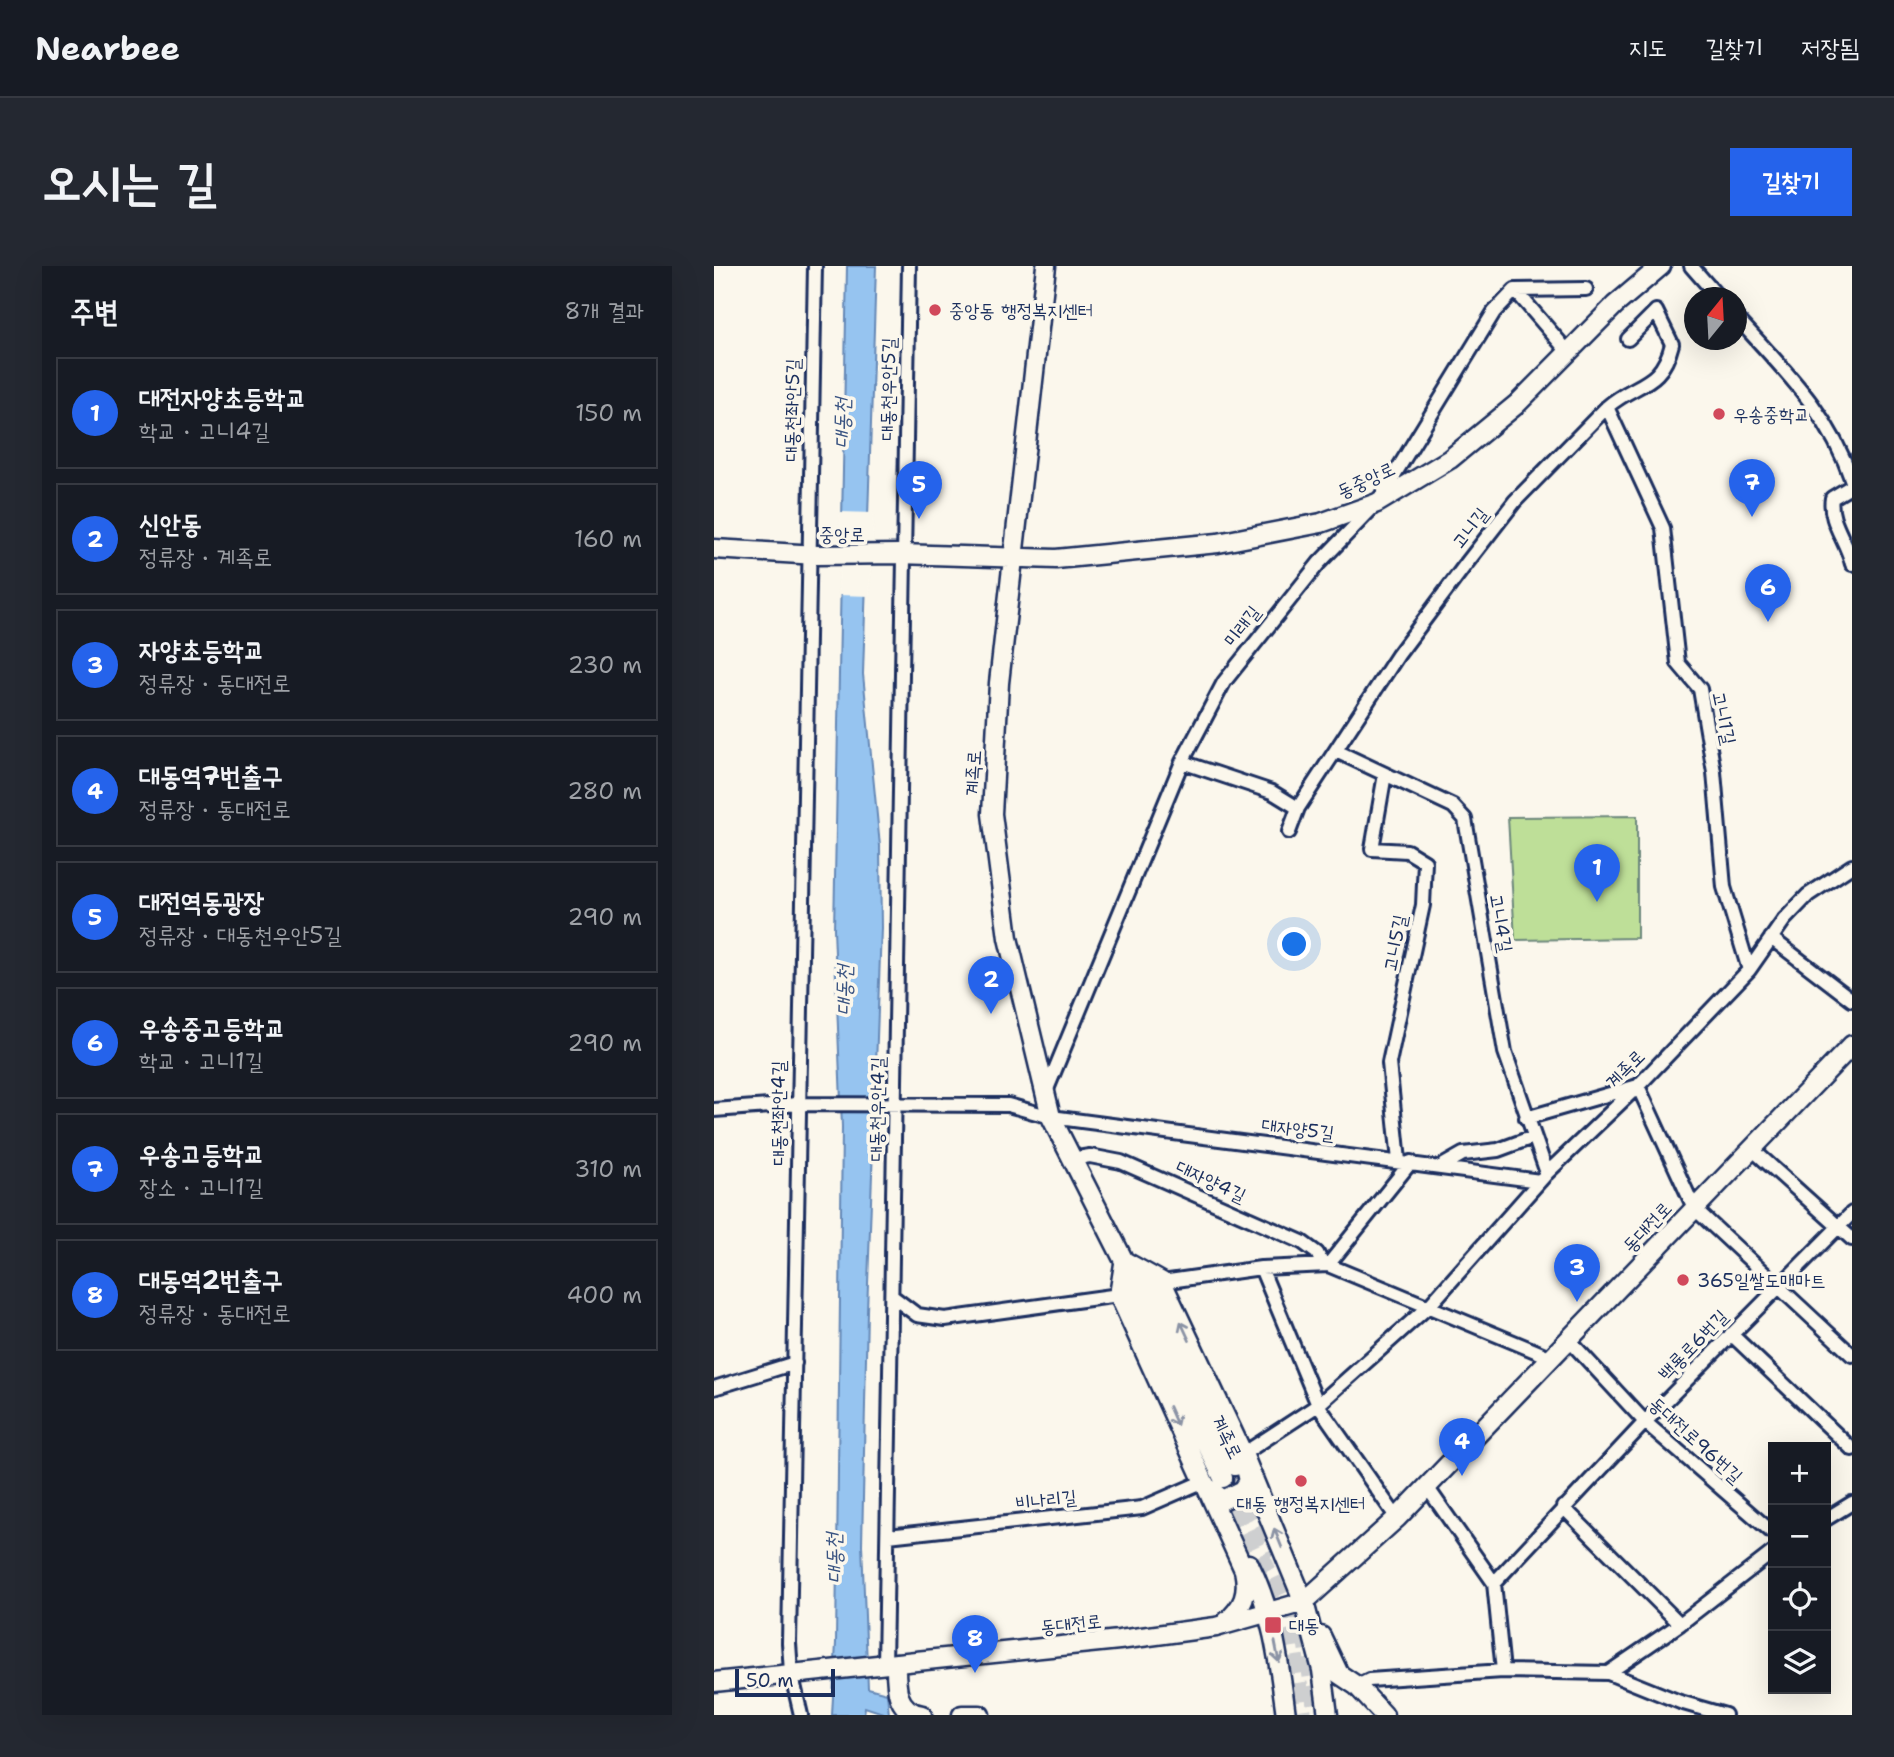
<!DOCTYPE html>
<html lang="ko">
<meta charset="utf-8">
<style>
body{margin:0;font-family:"Shantell Sans","Poor Story",sans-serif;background:#242831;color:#f1f3f6}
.controls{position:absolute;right:21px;bottom:21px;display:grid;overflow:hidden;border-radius:0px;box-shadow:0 7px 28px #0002}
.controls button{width:63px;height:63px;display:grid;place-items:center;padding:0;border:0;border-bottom:2px solid #363941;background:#171b24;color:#f1f3f6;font:35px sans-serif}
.compass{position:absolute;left:970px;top:21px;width:63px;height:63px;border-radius:50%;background:#171b24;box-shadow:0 7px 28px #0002;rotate:18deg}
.scale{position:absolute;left:21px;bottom:18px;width:100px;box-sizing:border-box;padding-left:7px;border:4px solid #1b2f5e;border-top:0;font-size:19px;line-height:24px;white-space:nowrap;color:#1b2f5e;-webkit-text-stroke:5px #fbf7ec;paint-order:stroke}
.you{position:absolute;left:581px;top:679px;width:24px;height:24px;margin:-18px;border:5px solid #fff;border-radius:50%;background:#1a73e8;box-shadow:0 0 0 10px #1a73e833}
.badge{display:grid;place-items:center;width:46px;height:46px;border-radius:50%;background:#2563eb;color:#fff;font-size:23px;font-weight:700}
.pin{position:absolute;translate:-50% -58px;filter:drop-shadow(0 2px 4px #0008)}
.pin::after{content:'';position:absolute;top:37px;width:24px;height:21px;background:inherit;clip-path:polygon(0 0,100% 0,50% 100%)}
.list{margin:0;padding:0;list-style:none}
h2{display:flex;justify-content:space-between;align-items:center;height:91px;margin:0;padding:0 28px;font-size:30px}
h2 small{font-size:23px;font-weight:400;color:#9ea1a6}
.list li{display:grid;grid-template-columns:46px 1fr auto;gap:21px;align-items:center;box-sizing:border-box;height:112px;margin:0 14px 14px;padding:0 14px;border:2px solid #363941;border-radius:0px}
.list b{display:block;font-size:26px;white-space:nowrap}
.list p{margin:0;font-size:23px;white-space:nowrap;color:#9ea1a6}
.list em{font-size:23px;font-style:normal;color:#9ea1a6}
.icon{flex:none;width:38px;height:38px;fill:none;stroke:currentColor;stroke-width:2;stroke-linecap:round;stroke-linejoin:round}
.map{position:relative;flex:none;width:1138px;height:1449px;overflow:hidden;border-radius:0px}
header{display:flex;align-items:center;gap:42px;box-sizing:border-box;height:98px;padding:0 35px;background:#171b24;border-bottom:2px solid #363941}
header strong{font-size:33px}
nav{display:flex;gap:38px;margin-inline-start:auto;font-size:24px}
.intro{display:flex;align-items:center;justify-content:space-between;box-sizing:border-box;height:168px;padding:0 42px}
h1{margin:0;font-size:49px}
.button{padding:18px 32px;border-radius:0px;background:#2563eb;color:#fff;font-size:24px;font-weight:700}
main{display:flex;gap:42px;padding:0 42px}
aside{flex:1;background:#171b24;border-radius:0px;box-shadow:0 7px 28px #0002}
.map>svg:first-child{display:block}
.green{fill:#bedf98;stroke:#6c877b;stroke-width:2}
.water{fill:#96c4f0;stroke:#6588b6;stroke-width:2}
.pier{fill:#fbf7ec}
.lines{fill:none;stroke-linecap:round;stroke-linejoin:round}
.secondary-tunnel{stroke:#cecfd0;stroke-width:18;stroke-dasharray:18 9;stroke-linecap:butt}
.street-casing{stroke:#1b2f5e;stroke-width:18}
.secondary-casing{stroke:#1b2f5e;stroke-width:23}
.street{stroke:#fbf7ec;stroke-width:12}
.secondary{stroke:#fbf7ec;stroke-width:18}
.oneway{stroke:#8b93a5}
.poi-dot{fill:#d1495b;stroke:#fbf7ec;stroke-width:2.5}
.labels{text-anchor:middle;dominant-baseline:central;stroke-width:7;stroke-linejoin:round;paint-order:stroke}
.poi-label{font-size:19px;fill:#1b2f5e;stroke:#fbf7ec;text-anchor:start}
.street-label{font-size:19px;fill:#1b2f5e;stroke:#fbf7ec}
.water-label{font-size:21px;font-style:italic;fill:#3a5482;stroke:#fbf7ec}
</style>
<header>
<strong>Nearbee</strong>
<nav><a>지도</a><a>길찾기</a><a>저장됨</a></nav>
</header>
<div class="intro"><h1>오시는 길</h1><a class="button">길찾기</a></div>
<main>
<aside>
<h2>주변<small>8개 결과</small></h2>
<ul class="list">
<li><span class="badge">1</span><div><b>대전자양초등학교</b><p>학교 · 고니4길</p></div><em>150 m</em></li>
<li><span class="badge">2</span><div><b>신안동</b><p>정류장 · 계족로</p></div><em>160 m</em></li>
<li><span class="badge">3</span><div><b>자양초등학교</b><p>정류장 · 동대전로</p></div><em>230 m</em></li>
<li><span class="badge">4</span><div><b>대동역7번출구</b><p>정류장 · 동대전로</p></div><em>280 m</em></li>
<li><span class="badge">5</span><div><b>대전역동광장</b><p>정류장 · 대동천우안5길</p></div><em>290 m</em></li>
<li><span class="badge">6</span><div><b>우송중고등학교</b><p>학교 · 고니1길</p></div><em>290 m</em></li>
<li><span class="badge">7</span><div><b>우송고등학교</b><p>장소 · 고니1길</p></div><em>310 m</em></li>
<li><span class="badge">8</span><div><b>대동역2번출구</b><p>정류장 · 동대전로</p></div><em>400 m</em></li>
</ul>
</aside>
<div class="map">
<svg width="1138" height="1449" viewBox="0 0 1138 1449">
<rect width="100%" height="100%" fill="#fbf7ec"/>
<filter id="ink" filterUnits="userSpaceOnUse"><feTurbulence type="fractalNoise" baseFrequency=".0143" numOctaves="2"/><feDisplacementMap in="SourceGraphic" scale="14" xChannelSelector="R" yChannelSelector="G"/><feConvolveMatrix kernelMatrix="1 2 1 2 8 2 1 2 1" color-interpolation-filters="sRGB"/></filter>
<g filter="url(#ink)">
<path class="green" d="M 923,550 L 923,672 L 801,674 L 794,551 Z"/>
<path class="water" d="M 133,0 L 162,0 L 149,408 L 166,580 L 167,662 L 153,1045 L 148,1279 L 154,1422 L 173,1427 L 175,1449 L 151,1441 L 150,1449 L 118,1449 L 122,1377 L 128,861 L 120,663 Z"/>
<path class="pier" d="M 126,246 L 160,247 L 156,330 L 124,329 Z"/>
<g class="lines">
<path class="secondary-tunnel" d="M 525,1209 L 562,1288
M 511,1216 L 575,1349 L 589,1449
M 591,1366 L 603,1449"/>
<g class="street-casing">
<path id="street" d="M 977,0 L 1005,32
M 801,24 L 855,87
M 1022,51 C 1070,104 1115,146 1138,215
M 893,141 L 949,262 L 964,397 L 986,423 L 1000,506 L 1010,621 L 1035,704
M 1138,220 L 1118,232 C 1114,255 1133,275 1138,298
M 622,485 L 739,540 L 751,553 L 791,786 L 833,907
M 468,496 L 558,526 L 584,542
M 671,508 L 658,583 L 693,585 L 711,596 L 709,639 L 675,797 L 685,895
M 575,566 L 584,542 L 684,389 L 752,298 L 801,235 L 893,141 C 923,115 947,122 958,78 L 942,45 L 914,73
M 1057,672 L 1138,734
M 331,828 L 468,496 L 510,416 L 605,297 L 663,237 L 780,46 L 801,24 L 872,23
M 0,844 L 84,838 L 294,839 L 337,851 L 826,915
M 812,852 L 924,820 L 980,942 L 1138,1089
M 1038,883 L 1138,973
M 357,893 L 376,890 L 407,896 L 588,976 L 603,987 L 609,999
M 728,900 L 749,888 L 784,884 L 819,871
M 614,999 L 697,896
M 547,1002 L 604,1139 L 683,1252
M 448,1016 L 547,1002 L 614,999 L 838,1092
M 179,1031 L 203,1049 L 231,1053 L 405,1029
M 1017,1068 L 1138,1183
M 855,1074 L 931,1156 L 1059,1267
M 0,1122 L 81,1097
M 529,1188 L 604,1139 L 716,1039 L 833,907 L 924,820 L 1035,704 L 1070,654 L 1094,629 L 1138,600
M 713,1221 L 780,1317 L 789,1405
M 849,1241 L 966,1358
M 1112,1253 L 1138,1237
M 174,1270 L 428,1242 L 488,1216
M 780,1317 L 931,1156 L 1138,947
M 171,1399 L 195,0
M 894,1407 L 966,1358 L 1059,1286
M 643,1420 L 655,1414 L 789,1405 L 894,1407 L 966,1436 L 1011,1449
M 87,1449 L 77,1406 L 75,1377 L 101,0"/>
</g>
<g class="secondary-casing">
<path id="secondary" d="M 332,0 L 285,417 L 278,548 L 294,672 L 337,851 L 410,995 L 423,1034 L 509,1212
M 0,283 L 103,289 L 185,288 L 342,293 L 504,277 L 607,257 L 663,237 L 736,193 L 803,138 L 901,39 L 947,0
M 410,995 L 448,1016 L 529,1188 L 590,1336 L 608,1404 L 614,1449
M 410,998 L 405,1029 L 530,1304 C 535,1327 530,1341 511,1357
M 419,1006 L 437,1029 L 521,1200
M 493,1221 L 509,1234 L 529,1224 L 535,1215 L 532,1202
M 535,1298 C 559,1346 565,1396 572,1449
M 607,1370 L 625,1408 L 643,1420 L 670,1449
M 182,1397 C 182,1419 181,1445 208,1449
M 0,1416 L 405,1374 L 502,1361 L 590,1336 L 683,1252 L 1138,779
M 248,1449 L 266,1449"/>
</g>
<use href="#street" class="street"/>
<use href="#secondary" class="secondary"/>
</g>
<defs><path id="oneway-shaft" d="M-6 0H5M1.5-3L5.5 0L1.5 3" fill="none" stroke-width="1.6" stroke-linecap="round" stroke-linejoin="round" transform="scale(1.75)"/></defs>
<g class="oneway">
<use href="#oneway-shaft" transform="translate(471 1065) rotate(-115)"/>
<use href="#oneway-shaft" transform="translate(459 1150) rotate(66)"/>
<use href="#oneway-shaft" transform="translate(564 1272) rotate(-112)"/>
<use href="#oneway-shaft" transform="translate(563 1386) rotate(79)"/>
</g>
</g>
<g class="poi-dot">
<circle cx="221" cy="44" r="7"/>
<circle cx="1005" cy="148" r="7"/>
<circle cx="969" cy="1014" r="7"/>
<circle cx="587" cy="1215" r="7"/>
<rect x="550" y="1350" width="18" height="18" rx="3.5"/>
</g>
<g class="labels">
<g class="poi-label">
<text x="235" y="44">중앙동 행정복지센터</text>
<text x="1019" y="148">우송중학교</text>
<text x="983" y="1014">365일쌀도매마트</text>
<text x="587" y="1237" text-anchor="middle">대동 행정복지센터</text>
<text x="575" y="1359">대동</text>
</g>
<g class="street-label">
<text transform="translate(174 123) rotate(-89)">대동천우안5길</text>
<text transform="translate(78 144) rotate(-89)">대동천좌안5길</text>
<text transform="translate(652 214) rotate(-25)">동중앙로</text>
<text transform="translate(756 262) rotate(-52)">고니길</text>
<text x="128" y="268">중앙로</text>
<text transform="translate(528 360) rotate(-52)">미래길</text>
<text transform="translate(1010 452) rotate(78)">고니1길</text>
<text transform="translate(259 507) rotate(-87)">계족로</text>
<text transform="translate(787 657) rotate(80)">고니4길</text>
<text transform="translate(681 677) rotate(-79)">고니5길</text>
<text transform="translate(911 803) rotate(-45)">계족로</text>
<text transform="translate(163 843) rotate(-89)">대동천우안4길</text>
<text transform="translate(64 847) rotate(-90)">대동천좌안4길</text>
<text transform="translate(584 863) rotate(7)">대자양5길</text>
<text transform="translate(497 915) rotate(25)">대자양4길</text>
<text transform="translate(933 961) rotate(-47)">동대전로</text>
<text transform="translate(979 1079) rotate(-46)">백룡로6번길</text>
<text transform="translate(513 1171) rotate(64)">계족로</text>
<text transform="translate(982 1174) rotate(42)">동대전로96번길</text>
<text transform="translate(332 1234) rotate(-6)">비나리길</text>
<text transform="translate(357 1358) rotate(-6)">동대전로</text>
</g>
<g class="water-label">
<text transform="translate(128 157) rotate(-89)">대동천</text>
<text transform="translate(130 724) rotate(-89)">대동천</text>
<text transform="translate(120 1292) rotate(-91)">대동천</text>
</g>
</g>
</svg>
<div class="controls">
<button>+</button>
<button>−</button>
<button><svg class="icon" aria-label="locate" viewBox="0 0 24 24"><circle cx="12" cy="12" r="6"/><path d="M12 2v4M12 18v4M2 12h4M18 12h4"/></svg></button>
<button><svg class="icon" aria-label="layers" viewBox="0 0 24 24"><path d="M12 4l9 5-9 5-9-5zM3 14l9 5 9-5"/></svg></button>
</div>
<svg class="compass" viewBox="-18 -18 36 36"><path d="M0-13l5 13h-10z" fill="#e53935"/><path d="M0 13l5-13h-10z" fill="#9ea1a6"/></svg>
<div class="scale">50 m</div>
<div class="you"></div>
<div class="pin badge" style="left:883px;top:636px">1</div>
<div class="pin badge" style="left:277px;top:748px">2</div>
<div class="pin badge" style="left:863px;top:1036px">3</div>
<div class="pin badge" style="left:748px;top:1210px">4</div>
<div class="pin badge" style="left:205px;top:253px">5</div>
<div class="pin badge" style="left:1054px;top:356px">6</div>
<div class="pin badge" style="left:1038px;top:251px">7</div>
<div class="pin badge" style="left:261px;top:1407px">8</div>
</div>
</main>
